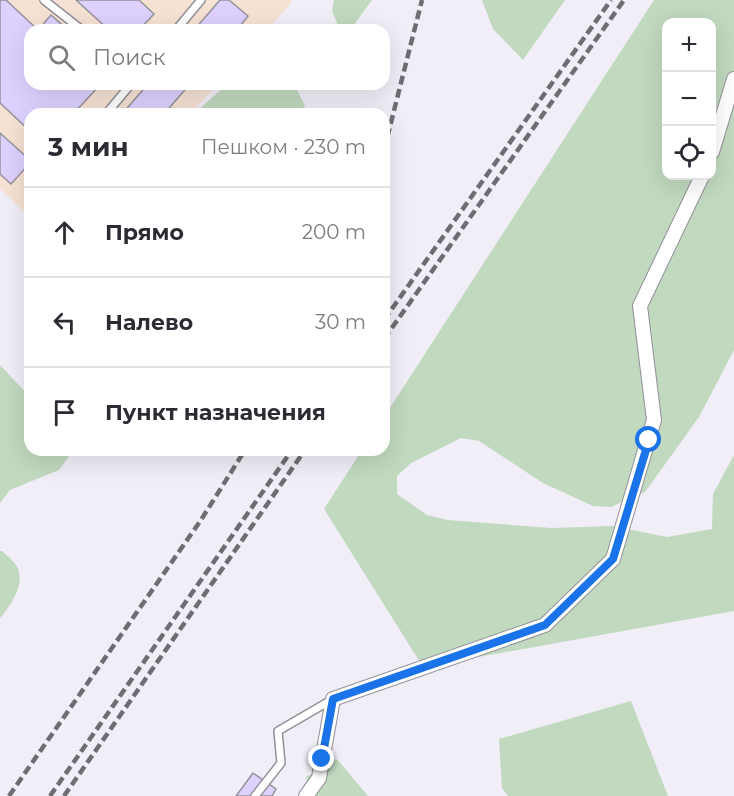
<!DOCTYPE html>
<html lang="ru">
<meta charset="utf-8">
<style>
body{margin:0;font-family:Montserrat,sans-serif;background:#f7f7f7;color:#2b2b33}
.controls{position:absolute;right:18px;top:18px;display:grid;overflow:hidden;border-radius:12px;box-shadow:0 6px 24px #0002}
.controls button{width:54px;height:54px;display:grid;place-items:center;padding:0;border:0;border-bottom:2px solid #e1e1e2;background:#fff;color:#2b2b33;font:30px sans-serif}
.stop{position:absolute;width:18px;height:18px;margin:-14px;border:4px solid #1a73e8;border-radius:50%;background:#fff}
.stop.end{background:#1a73e8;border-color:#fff;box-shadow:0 2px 6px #0008}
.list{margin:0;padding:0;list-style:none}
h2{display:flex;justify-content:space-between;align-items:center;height:78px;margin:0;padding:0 24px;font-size:26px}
h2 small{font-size:20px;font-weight:400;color:#7c7c81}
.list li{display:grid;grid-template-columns:39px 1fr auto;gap:18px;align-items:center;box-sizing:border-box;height:90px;padding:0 24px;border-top:2px solid #e1e1e2}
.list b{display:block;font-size:22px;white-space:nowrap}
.list em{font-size:20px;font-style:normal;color:#7c7c81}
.icon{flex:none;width:33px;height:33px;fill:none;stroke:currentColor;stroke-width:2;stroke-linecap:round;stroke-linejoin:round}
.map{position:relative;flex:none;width:734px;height:796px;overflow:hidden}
.search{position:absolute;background:#fff;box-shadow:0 6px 24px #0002;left:24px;top:24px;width:366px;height:66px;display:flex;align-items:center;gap:15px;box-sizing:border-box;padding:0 21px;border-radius:18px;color:#7c7c81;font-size:22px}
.panel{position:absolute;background:#fff;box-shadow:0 6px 24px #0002;left:24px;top:108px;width:366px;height:348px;border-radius:18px}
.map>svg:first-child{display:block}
.industrial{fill:#f6e2d3}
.green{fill:#c1d9bf;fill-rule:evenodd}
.building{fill:#ded1ff;stroke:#94929a;stroke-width:1.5}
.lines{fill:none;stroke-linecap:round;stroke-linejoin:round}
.service-casing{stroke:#929098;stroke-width:10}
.minor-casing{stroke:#929098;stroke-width:16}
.service{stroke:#fff;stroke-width:7}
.minor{stroke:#fff;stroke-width:14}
.rail{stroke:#6f6d72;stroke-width:4.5;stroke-dasharray:9 4.5;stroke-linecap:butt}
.route{stroke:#1a73e8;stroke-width:8}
</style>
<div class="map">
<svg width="734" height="796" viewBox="0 0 734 796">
<rect width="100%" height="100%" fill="#f1eef7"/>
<path class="industrial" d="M 0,0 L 290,0 L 291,3 L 267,30 L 30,30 L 30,84 L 217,84 L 190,114 L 30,114 L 30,217 L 0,189 Z"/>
<path class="green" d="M 334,0 L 372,0 L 353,26 L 338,25 L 332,11 Z
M 482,0 L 565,0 L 523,60 L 493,29 Z
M 654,0 L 734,0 L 734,350 L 699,417 L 645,492 L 611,507 L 593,506 L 543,483 L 479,441 L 461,438 L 411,463 L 397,476 L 397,494 L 427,515 L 447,520 L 551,528 L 613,526 L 667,537 L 712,529 L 713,494 L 734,455 L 734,611 L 423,667 L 324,509 L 362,450 L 384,450 L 384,417 ZM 666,22 L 712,22 L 712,176 L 666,176 Z
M 227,84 L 294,84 L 305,106 L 295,114 L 194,114 Z
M 0,365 L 30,397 L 30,450 L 67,450 L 69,456 L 59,470 L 10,490 L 0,503 Z
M 0,551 L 2,551 C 6,555 13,560 16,565 C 27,582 11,605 0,618 Z
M 631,701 L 668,796 L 508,796 L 502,788 L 499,739 Z
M 337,759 L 368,796 L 311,796 L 306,777 Z"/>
<path class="building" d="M 0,0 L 6,0 L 38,30 L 51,15 L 68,30 L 30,30 L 30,84 L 101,84 L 73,114 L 30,114 L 30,131 L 0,103 Z
M 76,0 L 139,0 L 154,14 L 139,30 L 109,30 Z
M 220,0 L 229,0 L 248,16 L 237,30 L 194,30 Z
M 148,84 L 190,84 L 164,114 L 122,114 Z
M 0,133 L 30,160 L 30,163 L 11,184 L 0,174 Z
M 253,773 L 276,789 L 272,796 L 236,796 Z"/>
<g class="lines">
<g class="service-casing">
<path id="service" d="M 44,0 L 82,30
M 176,30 L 201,0
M 106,114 L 131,84
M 255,796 L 281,763 L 278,731 L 333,699"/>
</g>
<g class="minor-casing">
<path id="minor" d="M 712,152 L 734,79
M 306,796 L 319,778 L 333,699 L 545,625 L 613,559 L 654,420 L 640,306 L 702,176"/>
</g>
<use href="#service" class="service"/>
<use href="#minor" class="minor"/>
<path class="rail" d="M 384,150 L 422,0
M 384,320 L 611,0
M 384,339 L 624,0
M 9,796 L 201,520 L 245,450
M 50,796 L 292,450
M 64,796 L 305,450"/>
</g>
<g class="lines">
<path class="route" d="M 322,759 L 333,699 L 545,625 L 613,559 L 649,440"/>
</g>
</svg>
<div class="controls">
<button>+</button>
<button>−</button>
<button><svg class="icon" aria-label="locate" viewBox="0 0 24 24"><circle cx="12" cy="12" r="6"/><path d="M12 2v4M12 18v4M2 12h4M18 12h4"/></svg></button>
</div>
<div class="stop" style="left:649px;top:440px"></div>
<div class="stop end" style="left:322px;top:759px"></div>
<div class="search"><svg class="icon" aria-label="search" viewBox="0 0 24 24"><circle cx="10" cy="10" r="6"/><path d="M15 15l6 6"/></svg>Поиск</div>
<section class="panel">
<h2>3 мин<small>Пешком · 230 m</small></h2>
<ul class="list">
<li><svg class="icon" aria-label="ahead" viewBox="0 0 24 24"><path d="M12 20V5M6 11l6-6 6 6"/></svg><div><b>Прямо</b></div><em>200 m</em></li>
<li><svg class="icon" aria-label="left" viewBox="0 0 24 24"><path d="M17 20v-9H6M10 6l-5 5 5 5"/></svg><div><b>Налево</b></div><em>30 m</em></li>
<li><svg class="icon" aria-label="arrive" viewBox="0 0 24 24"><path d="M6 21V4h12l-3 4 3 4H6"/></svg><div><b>Пункт назначения</b></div></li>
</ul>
</section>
</div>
